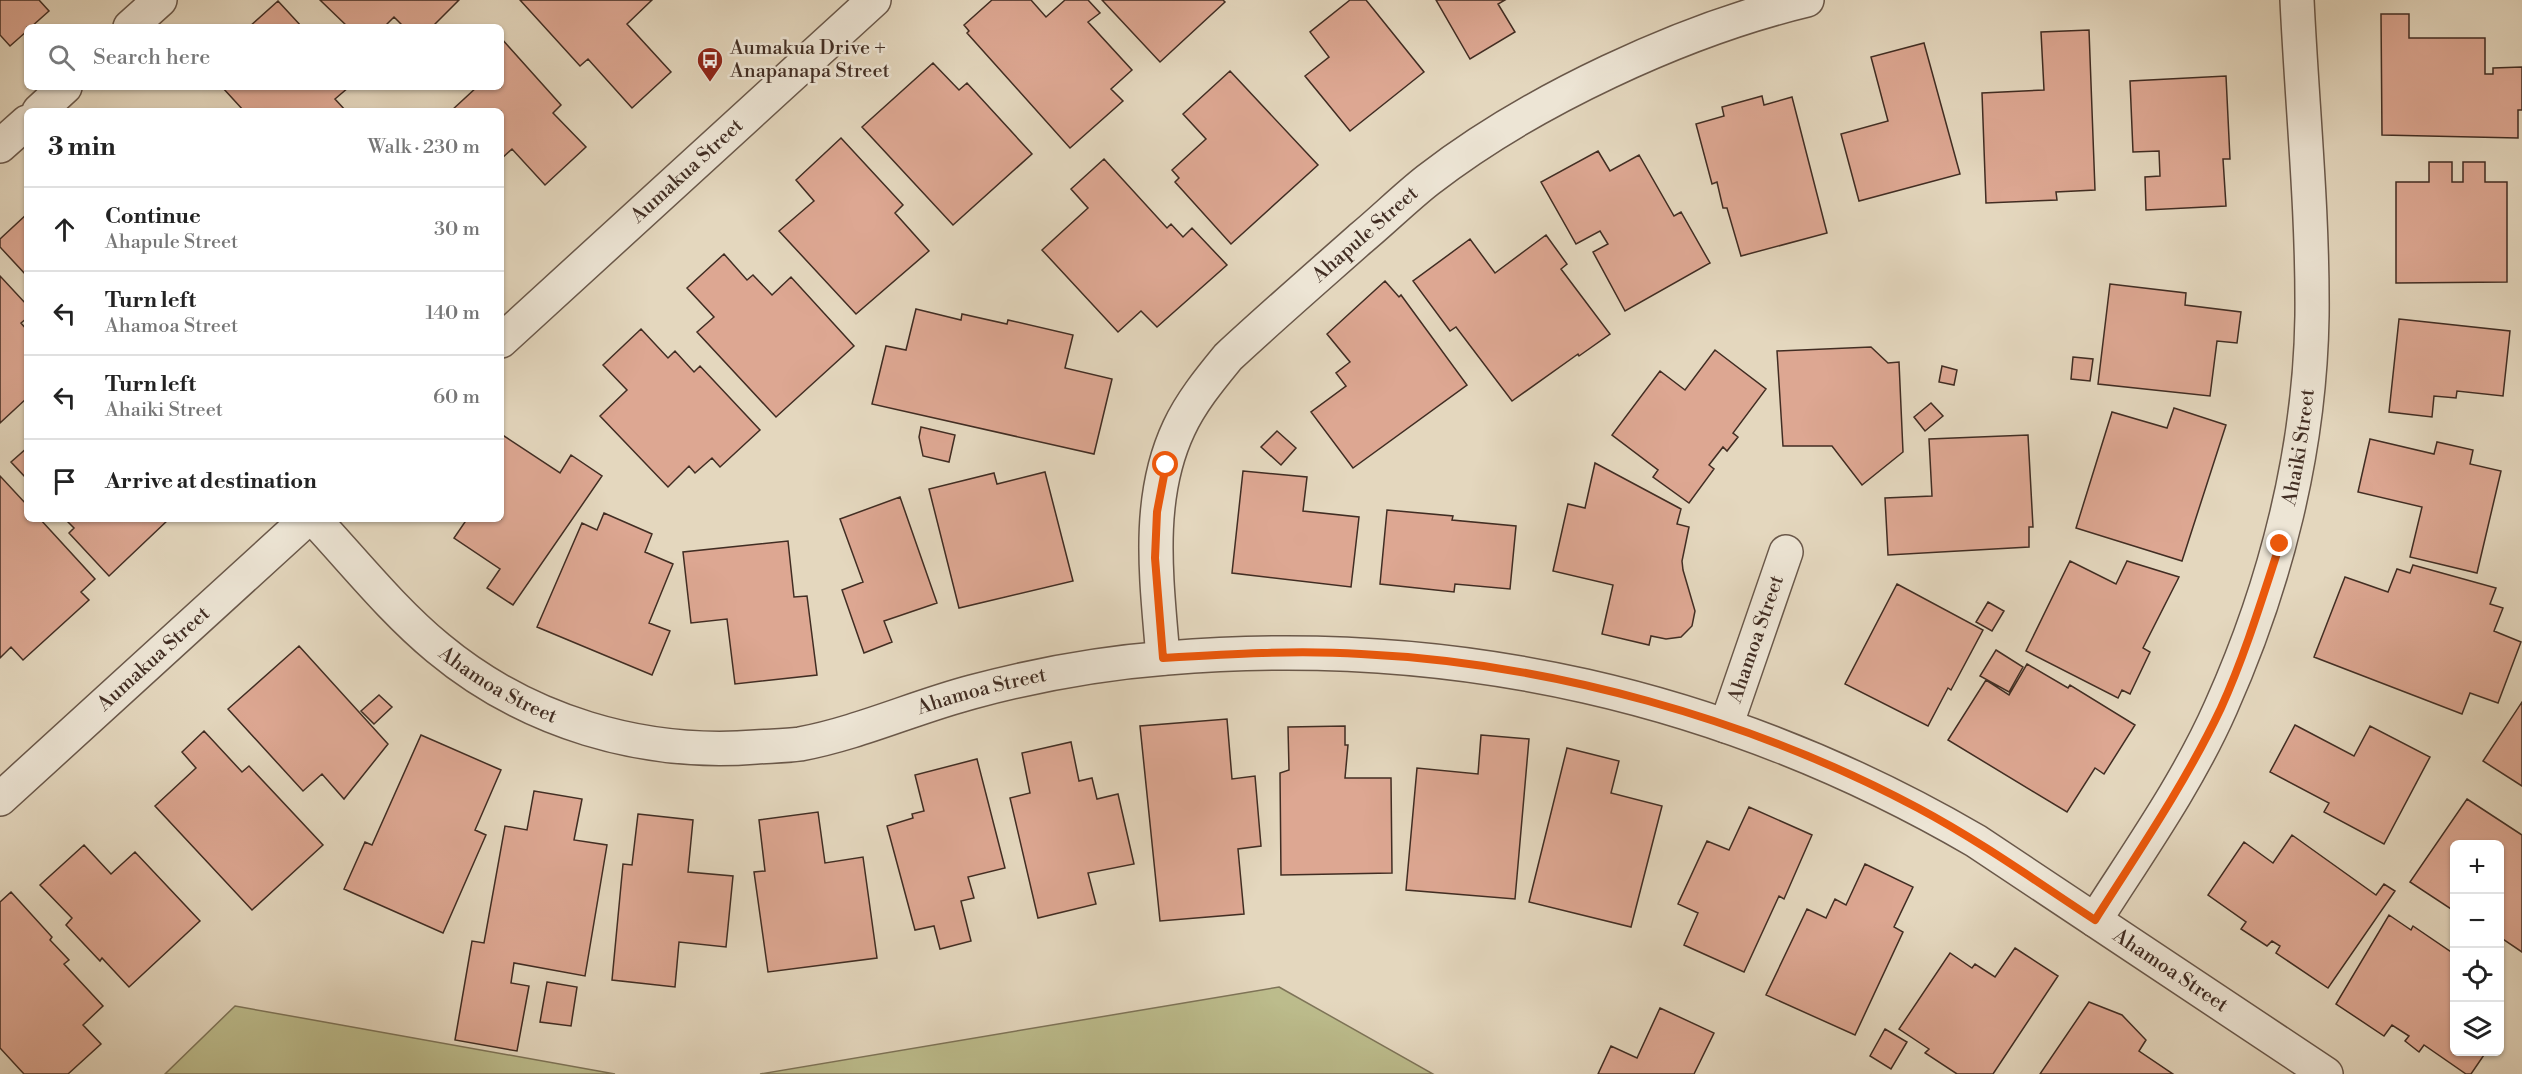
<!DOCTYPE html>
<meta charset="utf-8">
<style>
body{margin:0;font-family:"Libre Bodoni",serif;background:#f6f6f6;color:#222}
.controls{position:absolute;right:18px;bottom:18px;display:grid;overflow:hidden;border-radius:9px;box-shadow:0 2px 4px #0004}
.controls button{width:54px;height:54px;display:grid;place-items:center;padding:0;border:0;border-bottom:2px solid #e0e0e0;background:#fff;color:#222;font:30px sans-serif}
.stop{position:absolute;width:18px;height:18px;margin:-14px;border:4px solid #ea580c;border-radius:50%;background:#fff}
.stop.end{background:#ea580c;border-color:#fff;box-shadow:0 2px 6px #0008}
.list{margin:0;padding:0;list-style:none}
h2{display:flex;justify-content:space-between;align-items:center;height:78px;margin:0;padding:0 24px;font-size:26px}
h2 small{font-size:20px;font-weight:400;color:#767676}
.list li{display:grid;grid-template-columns:39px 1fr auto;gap:18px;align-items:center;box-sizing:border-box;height:84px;padding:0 24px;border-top:2px solid #e0e0e0}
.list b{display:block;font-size:22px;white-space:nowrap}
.list p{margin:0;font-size:20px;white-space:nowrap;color:#767676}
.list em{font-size:20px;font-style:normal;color:#767676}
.icon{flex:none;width:33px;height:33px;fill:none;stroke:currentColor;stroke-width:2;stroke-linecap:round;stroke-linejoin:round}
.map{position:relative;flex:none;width:2522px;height:1074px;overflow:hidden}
.search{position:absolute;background:#fff;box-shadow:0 2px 4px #0004;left:24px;top:24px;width:480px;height:66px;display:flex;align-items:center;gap:15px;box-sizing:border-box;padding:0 21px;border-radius:9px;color:#767676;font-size:22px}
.panel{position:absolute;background:#fff;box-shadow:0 2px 4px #0004;left:24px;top:108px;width:480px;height:414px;border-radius:9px}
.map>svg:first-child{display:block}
.green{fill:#bcbc8c;stroke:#7e7458;stroke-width:1.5}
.building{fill:#dda792;stroke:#412d23;stroke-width:1.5}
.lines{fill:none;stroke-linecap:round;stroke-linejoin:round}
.minor-casing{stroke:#6a584a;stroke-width:36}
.minor{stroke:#ede5d5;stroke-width:33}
.route{stroke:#ea580c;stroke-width:8}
.labels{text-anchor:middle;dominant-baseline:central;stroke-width:5;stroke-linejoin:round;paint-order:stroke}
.poi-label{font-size:20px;fill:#412d23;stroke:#ede5d5;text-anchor:start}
.street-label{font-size:20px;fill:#412d23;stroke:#ede5d5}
</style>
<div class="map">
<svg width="2522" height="1074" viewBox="0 0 2522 1074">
<rect width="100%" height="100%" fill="#e4d7be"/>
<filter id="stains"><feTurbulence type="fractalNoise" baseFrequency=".00333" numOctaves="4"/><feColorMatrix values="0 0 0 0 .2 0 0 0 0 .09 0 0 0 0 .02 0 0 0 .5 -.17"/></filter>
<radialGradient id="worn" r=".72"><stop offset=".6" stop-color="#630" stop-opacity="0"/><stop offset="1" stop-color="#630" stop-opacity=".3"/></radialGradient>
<path class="green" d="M 1279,987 L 1433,1074 L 760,1074 Z
M 235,1006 L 615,1074 L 165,1074 Z"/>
<path class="building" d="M 0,0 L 39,0 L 49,11 L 31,27 L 27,27 L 27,31 L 10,46 L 0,35 Z
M 320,0 L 459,0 L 432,27 L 404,27 L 394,17 L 384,27 L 348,27 Z
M 520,0 L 652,0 L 627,24 L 671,72 L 632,108 L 588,59 L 580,66 Z
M 992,0 L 1031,0 L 1046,17 L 1065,0 L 1088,0 L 1100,13 L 1088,22 L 1132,70 L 1111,89 L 1123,101 L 1070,148 L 967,33 L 969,31 L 964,25 Z
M 1102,0 L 1223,0 L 1225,2 L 1160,62 Z
M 1350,0 L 1366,0 L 1424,72 L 1350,131 L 1305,76 L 1329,57 L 1310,32 Z
M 1436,0 L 1505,0 L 1498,4 L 1515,32 L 1470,59 Z
M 278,1 L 302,27 L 249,27 Z
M 2381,14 L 2409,14 L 2409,38 L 2485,38 L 2485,74 L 2493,74 L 2493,68 L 2522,67 L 2522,110 L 2518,110 L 2518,138 L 2382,135 Z
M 2089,30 L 2095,190 L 2056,192 L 2057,200 L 1986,203 L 1982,93 L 2044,90 L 2041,32 Z
M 501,38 L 561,105 L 553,113 L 586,147 L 545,185 L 512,149 L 501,159 L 501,111 L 451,111 L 477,87 L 501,87 Z
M 1924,43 L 1960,174 L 1859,201 L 1841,134 L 1888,121 L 1871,57 Z
M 933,63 L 959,90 L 967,83 L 1032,154 L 953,225 L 862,127 Z
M 1230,71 L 1318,165 L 1231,244 L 1175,182 L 1179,178 L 1172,170 L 1206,139 L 1183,114 Z
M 2226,76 L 2230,159 L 2223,159 L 2226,206 L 2146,210 L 2145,177 L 2160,176 L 2159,151 L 2133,152 L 2130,81 Z
M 222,87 L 349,87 L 335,99 L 346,111 L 244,111 Z
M 1762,96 L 1764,105 L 1792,97 L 1827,233 L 1741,256 L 1727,208 L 1723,208 L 1717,182 L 1712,184 L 1696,124 L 1724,116 L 1722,107 Z
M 841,138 L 903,205 L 895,213 L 929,251 L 856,314 L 779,231 L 814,201 L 796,180 Z
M 1598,151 L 1610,171 L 1639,155 L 1674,216 L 1681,212 L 1710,263 L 1625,311 L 1593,252 L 1608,244 L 1600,231 L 1576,244 L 1541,182 Z
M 1104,159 L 1167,228 L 1171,224 L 1183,237 L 1192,228 L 1227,265 L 1157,327 L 1141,311 L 1118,332 L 1042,250 L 1088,208 L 1071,189 Z
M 2429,162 L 2452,162 L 2452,182 L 2463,182 L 2463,162 L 2485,162 L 2485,182 L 2507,182 L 2507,282 L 2396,283 L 2396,182 L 2429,182 Z
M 27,214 L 27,276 L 0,247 L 0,239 Z
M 1546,235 L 1567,264 L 1561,269 L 1610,334 L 1579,356 L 1578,354 L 1512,401 L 1456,327 L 1450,331 L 1413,281 L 1470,239 L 1495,273 Z
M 724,254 L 747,280 L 753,275 L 772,295 L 791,277 L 854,346 L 776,417 L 697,332 L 714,317 L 687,288 Z
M 0,276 L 27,305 L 27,318 L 21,323 L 27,330 L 27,398 L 0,423 Z
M 1385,281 L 1399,297 L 1401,295 L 1467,385 L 1353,468 L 1311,412 L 1346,386 L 1336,373 L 1350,362 L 1327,334 Z
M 2110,284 L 2186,293 L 2185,305 L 2241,312 L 2237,343 L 2217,341 L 2210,396 L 2098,384 Z
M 916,309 L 961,320 L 962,314 L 1007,324 L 1008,320 L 1073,335 L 1065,368 L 1112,379 L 1094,454 L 872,404 L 886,346 L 906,350 Z
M 2399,319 L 2510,331 L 2503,396 L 2457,391 L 2456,398 L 2434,396 L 2432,417 L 2389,412 Z
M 641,329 L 668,358 L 675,351 L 694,372 L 700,366 L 760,430 L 720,467 L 712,458 L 695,473 L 689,466 L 668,487 L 600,416 L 627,390 L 603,365 Z
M 1871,347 L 1888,363 L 1899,362 L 1903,452 L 1862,485 L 1832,446 L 1783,446 L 1777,351 Z
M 1715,350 L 1766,389 L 1733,433 L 1738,437 L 1727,451 L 1723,447 L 1709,465 L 1714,469 L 1689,503 L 1653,477 L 1658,470 L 1612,435 L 1660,371 L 1685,390 Z
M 2073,357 L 2093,359 L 2090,381 L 2071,379 Z
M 1942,366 L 1957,370 L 1954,385 L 1939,382 Z
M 1931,403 L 1943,416 L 1925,431 L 1914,417 Z
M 2174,408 L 2226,425 L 2182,561 L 2076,528 L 2112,412 L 2167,428 Z
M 921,427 L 955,435 L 949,462 L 923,456 L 919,437 Z
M 1277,431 L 1296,448 L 1281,465 L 1261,447 Z
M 501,434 L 560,473 L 571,455 L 602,476 L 513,605 L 487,588 L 500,569 L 454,538 L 467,519 L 501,519 Z
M 2028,435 L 2033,527 L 2029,527 L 2029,547 L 1888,555 L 1885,498 L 1932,496 L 1929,439 Z
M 2370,439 L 2434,454 L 2437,442 L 2473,450 L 2470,464 L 2501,471 L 2477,573 L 2410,557 L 2422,507 L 2358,492 Z
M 27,448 L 27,479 L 11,462 Z
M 1595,463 L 1681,509 L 1677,524 L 1689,527 L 1682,561 L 1683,570 L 1695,611 L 1692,626 L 1681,637 L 1666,639 L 1651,636 L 1649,645 L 1602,634 L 1613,585 L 1553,571 L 1568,504 L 1585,508 Z
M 1243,471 L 1307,477 L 1303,511 L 1359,517 L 1351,587 L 1232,573 Z
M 1045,472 L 1073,581 L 959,608 L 929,489 L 994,473 L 997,484 Z
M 0,476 L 27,505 L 27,519 L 40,519 L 95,579 L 81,592 L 89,600 L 23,660 L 11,647 L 0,658 Z
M 900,497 L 937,603 L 884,621 L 892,642 L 864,653 L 842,590 L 863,582 L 840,519 Z
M 1387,510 L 1453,516 L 1452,520 L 1516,526 L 1510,589 L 1455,584 L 1454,592 L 1380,584 Z
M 604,513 L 652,534 L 645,552 L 673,564 L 649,623 L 670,631 L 652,675 L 537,627 L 582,523 L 597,530 Z
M 65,519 L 169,519 L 109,576 L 69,533 L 74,528 Z
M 788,541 L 794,597 L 807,596 L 817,675 L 735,684 L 727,619 L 691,623 L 683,552 Z
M 2070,561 L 2116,584 L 2127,561 L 2179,577 L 2143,648 L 2150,652 L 2130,694 L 2122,690 L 2118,698 L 2026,651 Z
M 2413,565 L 2496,588 L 2490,604 L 2503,608 L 2494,631 L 2521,642 L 2498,703 L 2470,693 L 2462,714 L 2314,657 L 2345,577 L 2388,592 L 2397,569 L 2410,573 Z
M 1897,584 L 1983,630 L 1951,690 L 1948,688 L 1928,726 L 1845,684 Z
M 1988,602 L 2004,611 L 1992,631 L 1976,622 Z
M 299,646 L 388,744 L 344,799 L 322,774 L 303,791 L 228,709 Z
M 1996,650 L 2023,667 L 2009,692 L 1980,676 Z
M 2027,664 L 2068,688 L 2070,685 L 2135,725 L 2104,774 L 2095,768 L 2067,812 L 1948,740 L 1986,680 L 2009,695 Z
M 379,695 L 392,707 L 374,724 L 361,711 Z
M 2522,702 L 2522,786 L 2483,761 Z
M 1227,719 L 1232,779 L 1255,776 L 1261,846 L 1238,849 L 1244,914 L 1160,921 L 1140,726 Z
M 2295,725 L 2354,756 L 2370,726 L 2430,757 L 2384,844 L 2324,812 L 2329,803 L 2270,772 Z
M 1345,726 L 1345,745 L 1348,745 L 1345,778 L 1391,778 L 1392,873 L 1281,875 L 1280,773 L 1289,770 L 1288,727 Z
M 204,731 L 242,772 L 249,766 L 323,845 L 252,910 L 155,806 L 196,768 L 182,752 Z
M 421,735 L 501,770 L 475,830 L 486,835 L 443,933 L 344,889 L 365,842 L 372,845 Z
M 1481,735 L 1529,739 L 1515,899 L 1406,890 L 1417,768 L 1478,774 Z
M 1071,742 L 1079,781 L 1092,778 L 1097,799 L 1118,794 L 1134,864 L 1088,873 L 1096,904 L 1038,918 L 1010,798 L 1030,793 L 1022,753 Z
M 1567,748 L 1619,761 L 1611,793 L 1662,806 L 1631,927 L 1529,902 Z
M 977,759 L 1005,868 L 968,877 L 974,898 L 961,901 L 971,941 L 940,949 L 934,926 L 915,930 L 887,826 L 913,818 L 912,814 L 924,811 L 915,775 Z
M 534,791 L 582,799 L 574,840 L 607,845 L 585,976 L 514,963 L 511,983 L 529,986 L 517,1051 L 455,1040 L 472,941 L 484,943 L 505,826 L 527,830 Z
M 2467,799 L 2522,835 L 2522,952 L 2500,937 L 2500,844 L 2454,844 L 2454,907 L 2453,906 L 2451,909 L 2410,882 Z
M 1749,807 L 1812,835 L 1784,899 L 1779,896 L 1744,972 L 1684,945 L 1698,913 L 1678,904 L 1707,841 L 1729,850 Z
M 818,812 L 825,863 L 863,857 L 877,958 L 768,972 L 754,872 L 765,871 L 759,820 Z
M 638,814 L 693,820 L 688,872 L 733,876 L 726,947 L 679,942 L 675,987 L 612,980 L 623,864 L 632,865 Z
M 2292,835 L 2376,895 L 2384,884 L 2395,891 L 2328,988 L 2276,953 L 2280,946 L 2272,941 L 2267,946 L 2241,929 L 2246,922 L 2208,895 L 2244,842 L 2273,863 Z
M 84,845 L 111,874 L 135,852 L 200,921 L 129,987 L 102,958 L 100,961 L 66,925 L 72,918 L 40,885 Z
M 1865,864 L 1913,887 L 1894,927 L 1903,932 L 1855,1035 L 1766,995 L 1807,909 L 1826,918 L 1835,899 L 1846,905 Z
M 11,892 L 52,937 L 50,940 L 69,960 L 64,964 L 103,1006 L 83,1025 L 101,1044 L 68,1074 L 24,1074 L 0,1048 L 0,902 Z
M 2389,915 L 2411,930 L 2413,926 L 2454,954 L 2454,1052 L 2486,1052 L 2471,1074 L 2466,1074 L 2424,1045 L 2419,1052 L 2405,1041 L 2409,1036 L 2392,1025 L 2384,1036 L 2336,1004 Z
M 2015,948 L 2058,976 L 1993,1074 L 1957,1074 L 1925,1053 L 1929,1049 L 1899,1029 L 1950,953 L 1972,968 L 1975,964 L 1995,977 Z
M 547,982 L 577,987 L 571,1026 L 540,1022 Z
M 2089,1002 L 2122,1015 L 2146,1040 L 2139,1051 L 2173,1074 L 2040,1074 Z
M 1660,1008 L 1714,1033 L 1694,1074 L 1598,1074 L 1611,1046 L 1637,1058 Z
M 1885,1029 L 1907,1042 L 1891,1069 L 1870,1056 Z"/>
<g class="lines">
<g class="minor-casing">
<g id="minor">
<path d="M 130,27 L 160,0"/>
<path d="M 39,111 L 65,87"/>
<path d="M 0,146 L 27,122"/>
<path id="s1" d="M 501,341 L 874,0"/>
<path id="s2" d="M 314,519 C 354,562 393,611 438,648 C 527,722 642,756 756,747 C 770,746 786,746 800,744 C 859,733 915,707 972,692 C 1035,675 1102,663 1167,658 C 1454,634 1727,696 1976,841 L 2326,1074"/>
<path id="s3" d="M 1163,658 C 1157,582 1145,500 1179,428 C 1191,402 1210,379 1228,357 C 1271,317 1316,278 1360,239 C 1383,220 1405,198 1428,180 C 1530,101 1682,30 1807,0"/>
<path id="s4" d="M 1726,726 L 1786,552"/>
<path id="s5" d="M 0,799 L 307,519"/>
<path id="s6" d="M 2095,920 C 2139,851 2188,782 2221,707 C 2276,584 2310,450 2312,316 C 2313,211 2302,105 2297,0"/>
</g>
</g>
<use href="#minor" class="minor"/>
</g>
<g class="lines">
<path class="route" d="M 1166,465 L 1157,512 L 1155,558 L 1163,658 C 1229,654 1295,650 1361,654 C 1551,663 1751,719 1918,808 C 1980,841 2037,882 2095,920 C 2139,851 2186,782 2221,708 C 2245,655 2262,599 2280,544"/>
</g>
<defs>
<g id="bus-pin" transform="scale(1.35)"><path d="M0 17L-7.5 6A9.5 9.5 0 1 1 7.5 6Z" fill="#8f2418" stroke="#ede5d5"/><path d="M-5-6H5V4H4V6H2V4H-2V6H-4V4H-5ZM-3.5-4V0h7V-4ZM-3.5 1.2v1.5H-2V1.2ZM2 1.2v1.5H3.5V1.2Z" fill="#fff"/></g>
</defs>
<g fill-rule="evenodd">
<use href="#bus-pin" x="710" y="60"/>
</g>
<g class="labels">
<g class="poi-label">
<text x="730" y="48">Aumakua Drive +<tspan x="730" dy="23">Anapanapa Street</tspan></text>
</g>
<g class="street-label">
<text stroke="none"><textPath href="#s1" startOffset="252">Aumakua Street</textPath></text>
<text stroke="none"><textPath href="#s3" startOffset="504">Ahapule Street</textPath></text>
<text stroke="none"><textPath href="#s6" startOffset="520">Ahaiki Street</textPath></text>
<text stroke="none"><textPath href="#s4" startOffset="92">Ahamoa Street</textPath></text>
<text stroke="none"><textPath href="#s5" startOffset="208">Aumakua Street</textPath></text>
<text stroke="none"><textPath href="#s2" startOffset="250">Ahamoa Street</textPath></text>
<text stroke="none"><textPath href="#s2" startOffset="754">Ahamoa Street</textPath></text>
<text stroke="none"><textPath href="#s2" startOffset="2019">Ahamoa Street</textPath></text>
</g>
</g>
<rect width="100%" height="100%" filter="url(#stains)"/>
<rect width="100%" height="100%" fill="url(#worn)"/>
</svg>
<div class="controls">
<button>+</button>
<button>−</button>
<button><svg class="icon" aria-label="locate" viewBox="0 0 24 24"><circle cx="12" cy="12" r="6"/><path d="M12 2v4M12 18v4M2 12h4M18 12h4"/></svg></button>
<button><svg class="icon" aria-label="layers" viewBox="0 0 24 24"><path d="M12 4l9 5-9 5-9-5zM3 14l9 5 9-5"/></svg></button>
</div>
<div class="stop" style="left:1166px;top:465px"></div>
<div class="stop end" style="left:2280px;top:544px"></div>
<div class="search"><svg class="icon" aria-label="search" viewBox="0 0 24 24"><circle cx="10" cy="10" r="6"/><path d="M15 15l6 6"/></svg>Search here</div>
<section class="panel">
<h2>3 min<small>Walk · 230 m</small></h2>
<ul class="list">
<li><svg class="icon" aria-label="ahead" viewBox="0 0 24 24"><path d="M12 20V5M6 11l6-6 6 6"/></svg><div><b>Continue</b><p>Ahapule Street</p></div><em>30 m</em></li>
<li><svg class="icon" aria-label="left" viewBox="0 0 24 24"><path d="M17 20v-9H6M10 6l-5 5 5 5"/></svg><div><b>Turn left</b><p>Ahamoa Street</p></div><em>140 m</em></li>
<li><svg class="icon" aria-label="left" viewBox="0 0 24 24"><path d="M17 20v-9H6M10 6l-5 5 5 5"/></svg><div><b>Turn left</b><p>Ahaiki Street</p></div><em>60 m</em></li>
<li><svg class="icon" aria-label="arrive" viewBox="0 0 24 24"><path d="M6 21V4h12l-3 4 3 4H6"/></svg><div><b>Arrive at destination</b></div></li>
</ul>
</section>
</div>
